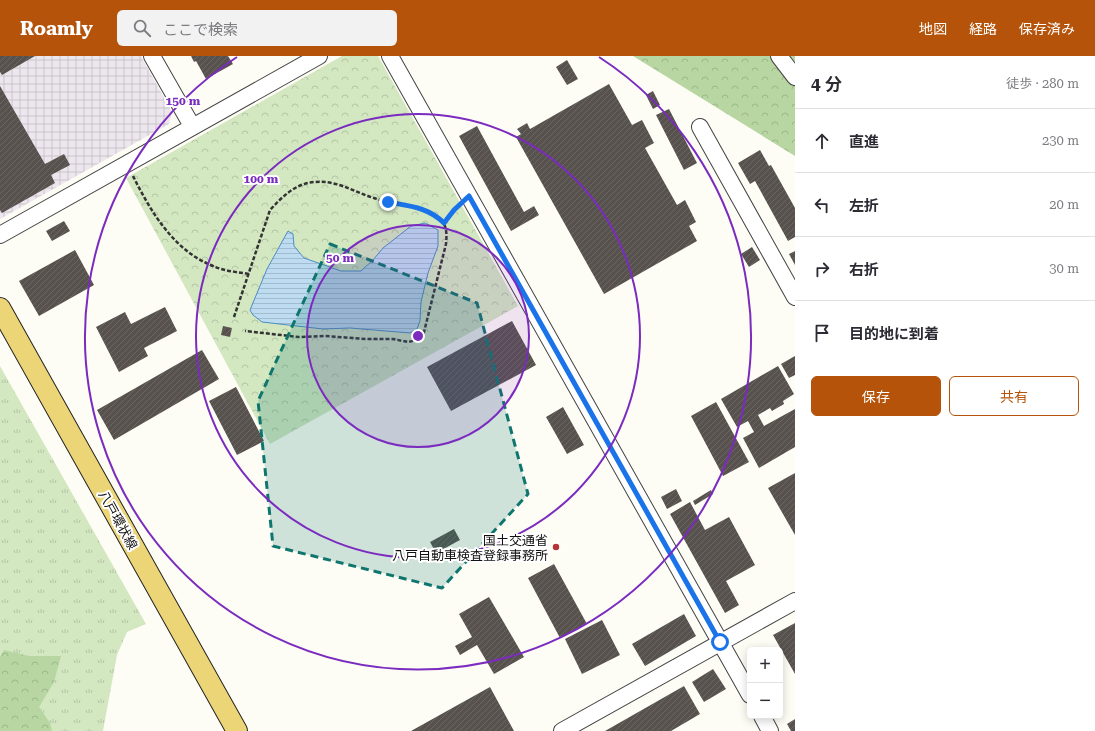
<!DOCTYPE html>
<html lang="ja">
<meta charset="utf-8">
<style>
body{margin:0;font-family:"Roboto Serif","Noto Sans JP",serif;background:#f2f2f3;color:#2b2b33}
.controls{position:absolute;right:12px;bottom:12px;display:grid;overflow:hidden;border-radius:6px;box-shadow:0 2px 10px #0003}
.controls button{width:36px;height:36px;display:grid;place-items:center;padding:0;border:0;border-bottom:1px solid #e1e1e2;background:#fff;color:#2b2b33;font:20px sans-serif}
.stop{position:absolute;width:12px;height:12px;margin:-9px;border:3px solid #1a73e8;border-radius:50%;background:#fff}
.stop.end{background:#1a73e8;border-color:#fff;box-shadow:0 1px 4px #0008}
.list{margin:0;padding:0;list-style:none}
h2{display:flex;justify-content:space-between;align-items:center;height:52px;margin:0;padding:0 16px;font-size:17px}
h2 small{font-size:13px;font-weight:400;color:#7c7c81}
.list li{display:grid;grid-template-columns:26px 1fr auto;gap:12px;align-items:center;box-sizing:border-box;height:64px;padding:0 16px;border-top:1px solid #e1e1e2}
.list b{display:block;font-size:15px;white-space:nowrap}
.list em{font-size:13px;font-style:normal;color:#7c7c81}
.actions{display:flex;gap:8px;padding:12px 16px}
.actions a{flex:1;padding:9px 0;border:1px solid #b45309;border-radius:6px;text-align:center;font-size:14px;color:#b45309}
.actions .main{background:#b45309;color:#fff}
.icon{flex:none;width:22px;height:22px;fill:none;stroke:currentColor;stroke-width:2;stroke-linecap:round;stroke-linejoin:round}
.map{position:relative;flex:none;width:795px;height:675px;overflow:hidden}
header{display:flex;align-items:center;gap:24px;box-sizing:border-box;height:56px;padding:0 20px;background:#b45309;color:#fff}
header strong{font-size:19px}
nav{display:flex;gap:22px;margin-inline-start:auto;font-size:14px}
.search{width:280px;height:36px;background:#f2f2f3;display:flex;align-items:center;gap:10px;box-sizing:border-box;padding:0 14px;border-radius:6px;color:#7c7c81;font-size:15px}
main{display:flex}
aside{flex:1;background:#fff}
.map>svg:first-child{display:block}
.industrial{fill:url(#industrial-grid)}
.grass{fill:url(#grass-tufts)}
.forest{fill:url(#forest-crowns)}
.park{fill:url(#park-crowns)}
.water{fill:url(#water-rules);stroke:#4c8dc2}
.building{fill:url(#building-hatch)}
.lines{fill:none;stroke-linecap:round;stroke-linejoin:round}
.minor-casing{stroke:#444;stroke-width:18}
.major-casing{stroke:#222;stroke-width:22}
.path{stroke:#333;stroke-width:2.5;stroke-dasharray:4 2;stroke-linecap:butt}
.minor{stroke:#fff;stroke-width:16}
.major{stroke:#ecd577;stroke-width:20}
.route{stroke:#1a73e8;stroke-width:5}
.marked{fill:#0f766e;fill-opacity:0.2;stroke:#0f766e;stroke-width:3;stroke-dasharray:8 5;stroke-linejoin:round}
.ring{fill:none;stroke:#7b2cbf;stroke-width:2}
.poi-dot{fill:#b53435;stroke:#fff;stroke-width:1.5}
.labels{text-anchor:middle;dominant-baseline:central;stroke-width:4;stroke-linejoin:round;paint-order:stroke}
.street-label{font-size:13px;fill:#111;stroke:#fff}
.poi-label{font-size:13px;fill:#111;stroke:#fff;text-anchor:end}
.centre{fill:#7b2cbf;stroke:#fff;stroke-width:2}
.ring-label{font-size:12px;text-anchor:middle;font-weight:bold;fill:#7b2cbf;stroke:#fff;stroke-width:4;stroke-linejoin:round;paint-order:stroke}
</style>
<header>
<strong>Roamly</strong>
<div class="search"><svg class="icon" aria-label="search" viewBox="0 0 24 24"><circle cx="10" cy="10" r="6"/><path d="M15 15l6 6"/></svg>ここで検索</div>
<nav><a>地図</a><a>経路</a><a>保存済み</a></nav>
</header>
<main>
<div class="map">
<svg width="795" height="675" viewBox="0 0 795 675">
<defs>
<pattern id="industrial-grid" width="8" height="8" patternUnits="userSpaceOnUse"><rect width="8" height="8" fill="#ede6ee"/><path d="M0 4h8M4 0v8" fill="none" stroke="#cac4cb"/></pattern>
<pattern id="grass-tufts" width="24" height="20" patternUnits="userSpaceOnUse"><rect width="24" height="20" fill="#d3e7c1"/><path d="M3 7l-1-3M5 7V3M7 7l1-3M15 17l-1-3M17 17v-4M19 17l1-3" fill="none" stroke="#b4c5a5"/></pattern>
<pattern id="forest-crowns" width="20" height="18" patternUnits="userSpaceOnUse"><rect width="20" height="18" fill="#b7d6a1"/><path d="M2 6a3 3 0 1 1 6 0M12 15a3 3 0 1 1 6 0" fill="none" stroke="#9cb78a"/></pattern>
<pattern id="park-crowns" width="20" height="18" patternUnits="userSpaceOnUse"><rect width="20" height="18" fill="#d3e7c1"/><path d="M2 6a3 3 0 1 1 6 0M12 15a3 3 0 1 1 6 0" fill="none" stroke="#b4c5a5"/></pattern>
<pattern id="water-rules" width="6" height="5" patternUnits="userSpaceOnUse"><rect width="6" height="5" fill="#bedcf1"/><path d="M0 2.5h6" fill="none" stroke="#a2bcce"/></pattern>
<pattern id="building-hatch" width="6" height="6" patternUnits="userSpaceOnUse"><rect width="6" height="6" fill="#58524e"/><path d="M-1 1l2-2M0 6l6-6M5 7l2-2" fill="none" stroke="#6b6663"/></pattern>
</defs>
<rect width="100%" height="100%" fill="#fefdf5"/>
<path class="industrial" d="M 0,0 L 141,0 L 172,56 L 169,68 L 0,163 Z"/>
<path class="grass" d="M 0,310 L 146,568 L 127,576 L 117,599 L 103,675 L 0,675 Z"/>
<path class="forest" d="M 633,0 L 795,0 L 795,100 Z
M 4,594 L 29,600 L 61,600 L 54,626 L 39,651 L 50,667 L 52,675 L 0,675 L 0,601 Z"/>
<path class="park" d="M 342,0 L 378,0 L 518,250 L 270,388 L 126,122 Z"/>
<path class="water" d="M 425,167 L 438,174 L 438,190 L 428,217 L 421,246 L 420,265 L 417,273 L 410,277 L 350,272 L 323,273 L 262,266 L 253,259 L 250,254 L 267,213 L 288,175 L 293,178 L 294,190 L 304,202 L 341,215 L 361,215 L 373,204 L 383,192 L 411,170 Z"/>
<path class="building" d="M 0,0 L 35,0 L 2,19 L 0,16 Z
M 191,0 L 228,0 L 233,8 L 206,23 L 196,5 L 194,6 Z
M 567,4 L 578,23 L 567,29 L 556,11 Z
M 609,28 L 632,69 L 642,64 L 654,87 L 645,92 L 677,149 L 685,144 L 696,166 L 689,170 L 697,185 L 604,238 L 516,81 L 521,78 L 517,73 L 527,67 L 530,73 Z
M 0,30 L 45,108 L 64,98 L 70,109 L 51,119 L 55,127 L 2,157 L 0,154 Z
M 653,35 L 660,49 L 653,53 L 646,39 Z
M 669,53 L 697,107 L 684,114 L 656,59 Z
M 477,70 L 524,156 L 534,150 L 539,159 L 511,175 L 459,80 Z
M 760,94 L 769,110 L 771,109 L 795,152 L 795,181 L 788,185 L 755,125 L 750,128 L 738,107 Z
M 64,165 L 70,175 L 52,185 L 46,175 Z
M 752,191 L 760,204 L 749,211 L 741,198 Z
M 75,194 L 94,229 L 39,260 L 19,225 Z
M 795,195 L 795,209 L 789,198 Z
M 165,251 L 177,275 L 144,292 L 148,300 L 119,316 L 96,271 L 125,256 L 131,268 Z
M 512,265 L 536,309 L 451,355 L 427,311 Z
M 223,270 L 232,272 L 230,281 L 221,279 Z
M 202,294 L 219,323 L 114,384 L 97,354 Z
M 795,300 L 795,319 L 789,322 L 781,308 Z
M 778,310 L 794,338 L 783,345 L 784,348 L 772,355 L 770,352 L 758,359 L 764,370 L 795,353 L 795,391 L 759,412 L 743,382 L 754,376 L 748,365 L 737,371 L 721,343 Z
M 236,331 L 264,385 L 237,399 L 209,345 Z
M 716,346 L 749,406 L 723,420 L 691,360 Z
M 563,351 L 584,389 L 567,398 L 546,361 Z
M 795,417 L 795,479 L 768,432 Z
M 676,433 L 682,445 L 667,453 L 661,441 Z
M 711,434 L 713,438 L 695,449 L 693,445 Z
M 690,446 L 705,474 L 729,461 L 755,509 L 726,525 L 739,549 L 725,557 L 670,458 Z
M 454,473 L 460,484 L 436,497 L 430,486 Z
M 554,508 L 587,568 L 560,582 L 528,522 Z
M 489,541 L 524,601 L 494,618 L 477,589 L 460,599 L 455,590 L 472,581 L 459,558 Z
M 684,558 L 696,580 L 645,610 L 632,588 Z
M 602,564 L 620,599 L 582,618 L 565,583 Z
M 795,567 L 795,618 L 773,579 Z
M 713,613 L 726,633 L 704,646 L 692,626 Z
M 684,630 L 700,658 L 671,675 L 605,675 Z
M 490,631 L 514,675 L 411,675 Z
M 795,663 L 795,675 L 791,675 L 787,668 Z"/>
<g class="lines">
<g class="minor-casing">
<path id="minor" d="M 152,0 L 192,70
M 390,0 L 750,639
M 779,0 L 795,21
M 700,71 L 795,241
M 0,179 L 319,0
M 762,660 L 770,675
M 562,675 L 795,545"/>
</g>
<g class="major-casing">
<path id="major" d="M 0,252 L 237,675"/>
</g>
<path class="path" d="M 133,120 C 151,156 174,195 213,210 C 224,215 237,216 249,218
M 444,167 L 458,150
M 234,261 L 270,154 C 283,140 296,127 315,126 C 337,124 354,136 374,142 C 394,149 420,147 438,161 C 447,168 447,177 446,188 L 423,280 L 417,284 L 408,286 L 393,283 L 365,283 L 326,280 L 299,281 L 245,275"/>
<use href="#minor" class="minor"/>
<use href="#major" class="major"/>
</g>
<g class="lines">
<path class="route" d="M 388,146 C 409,150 428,151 444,167 L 454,154 L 469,140 L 720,586"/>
</g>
<path class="marked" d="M 330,188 L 477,247 L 528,438 L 442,532 L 273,490 L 258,345 Z"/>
<circle cx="418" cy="280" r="111" fill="#7b2cbf" fill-opacity=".12"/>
<g class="ring">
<circle cx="418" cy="280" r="111"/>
<circle cx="418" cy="280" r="222"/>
<path d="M599 1A333 333 0 1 1 237 1"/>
</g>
<circle class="poi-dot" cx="556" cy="491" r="4"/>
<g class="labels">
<g class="street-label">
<text transform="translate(118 464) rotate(61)">八戸環状線</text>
</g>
<g class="poi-label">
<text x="548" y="484">国土交通省<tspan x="548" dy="15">八戸自動車検査登録事務所</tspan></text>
</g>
</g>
<circle cx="418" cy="280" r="6" class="centre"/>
<g class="ring-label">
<text x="183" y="49">150 m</text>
<text x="261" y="127">100 m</text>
<text x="340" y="206">50 m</text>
</g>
</svg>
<div class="controls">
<button>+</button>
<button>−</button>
</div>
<div class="stop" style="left:720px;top:586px"></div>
<div class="stop end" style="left:388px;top:146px"></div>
</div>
<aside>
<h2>4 分<small>徒歩 · 280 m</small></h2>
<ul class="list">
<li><svg class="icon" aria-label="ahead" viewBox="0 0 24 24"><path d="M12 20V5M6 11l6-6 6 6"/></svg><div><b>直進</b></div><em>230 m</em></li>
<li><svg class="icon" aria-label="left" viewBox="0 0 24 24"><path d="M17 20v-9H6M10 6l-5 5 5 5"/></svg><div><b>左折</b></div><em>20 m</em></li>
<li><svg class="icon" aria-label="right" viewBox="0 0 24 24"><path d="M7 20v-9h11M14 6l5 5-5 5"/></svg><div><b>右折</b></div><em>30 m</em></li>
<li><svg class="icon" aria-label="arrive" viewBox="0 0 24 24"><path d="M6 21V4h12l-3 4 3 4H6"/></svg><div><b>目的地に到着</b></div></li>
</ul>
<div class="actions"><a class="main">保存</a><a>共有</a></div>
</aside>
</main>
